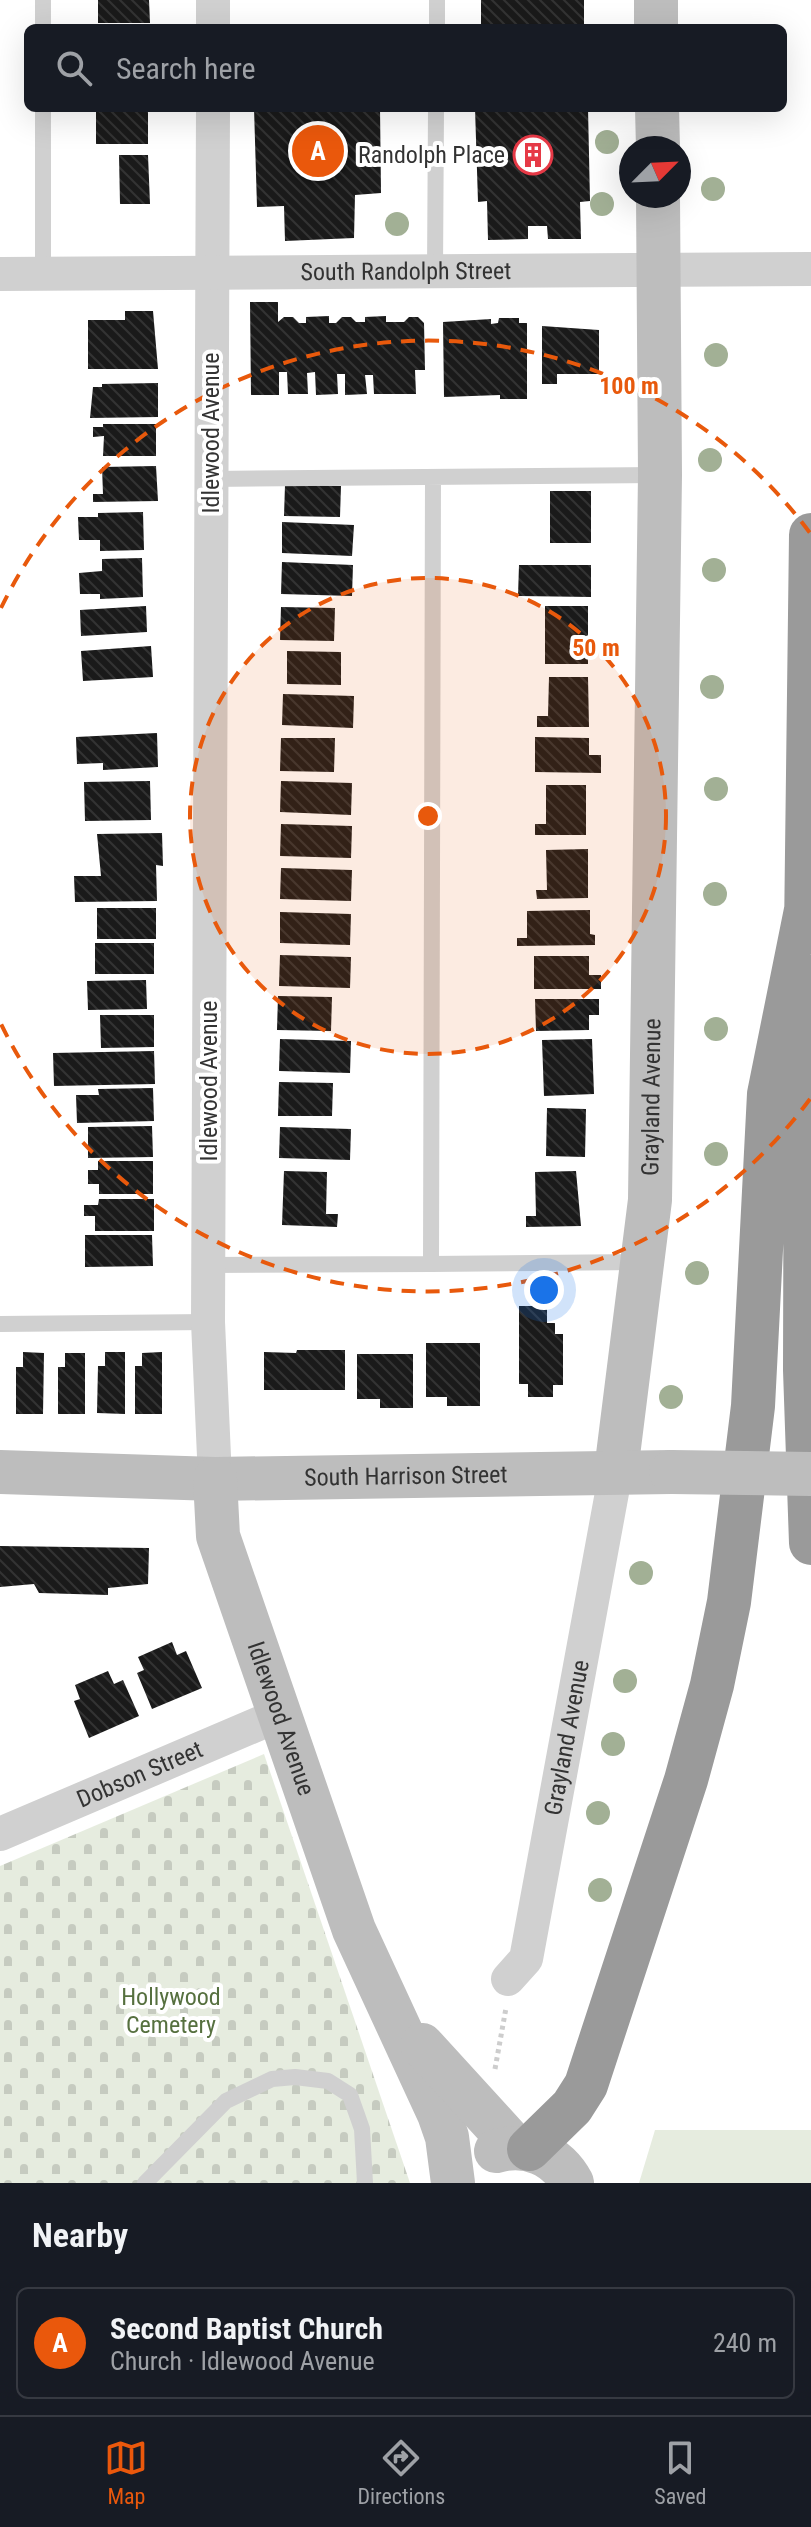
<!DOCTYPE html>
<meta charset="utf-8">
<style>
body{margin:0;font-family:"Roboto Condensed",sans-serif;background:#20242c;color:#f1f3f6}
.compass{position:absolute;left:619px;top:136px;width:72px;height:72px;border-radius:50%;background:#171b24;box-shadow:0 8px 32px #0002;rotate:66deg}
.you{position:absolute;left:544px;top:1290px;width:28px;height:28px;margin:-20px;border:6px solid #fff;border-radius:50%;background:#1a73e8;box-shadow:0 0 0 12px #1a73e833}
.badge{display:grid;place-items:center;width:52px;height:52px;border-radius:50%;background:#ea580c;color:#fff;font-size:26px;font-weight:700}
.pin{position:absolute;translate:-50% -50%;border:4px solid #fff;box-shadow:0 2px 8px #0006}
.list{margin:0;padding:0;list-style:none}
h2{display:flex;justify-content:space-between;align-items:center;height:104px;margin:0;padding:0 32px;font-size:34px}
h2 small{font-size:26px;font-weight:400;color:#9ea1a6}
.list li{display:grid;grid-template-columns:52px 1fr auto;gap:24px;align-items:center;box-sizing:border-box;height:112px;margin:0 16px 16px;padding:0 16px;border:2px solid #363941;border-radius:12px}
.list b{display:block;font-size:30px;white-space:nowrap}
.list p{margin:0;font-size:26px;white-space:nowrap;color:#9ea1a6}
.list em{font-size:26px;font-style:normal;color:#9ea1a6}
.icon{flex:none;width:44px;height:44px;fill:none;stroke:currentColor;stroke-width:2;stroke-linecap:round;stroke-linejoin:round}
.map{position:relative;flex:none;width:811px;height:2183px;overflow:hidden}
.search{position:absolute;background:#171b24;box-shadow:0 8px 32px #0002;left:24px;right:24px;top:24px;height:88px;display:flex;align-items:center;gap:20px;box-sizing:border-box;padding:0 28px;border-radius:12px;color:#9ea1a6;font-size:30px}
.sheet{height:232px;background:#171b24}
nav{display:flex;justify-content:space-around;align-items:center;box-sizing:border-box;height:112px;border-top:2px solid #363941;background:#171b24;font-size:22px;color:#9ea1a6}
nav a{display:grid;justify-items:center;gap:4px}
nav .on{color:#ea580c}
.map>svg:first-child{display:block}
.grass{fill:#e6ecdf}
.cemetery{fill:url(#cemetery-stones)}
.building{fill:url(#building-back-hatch)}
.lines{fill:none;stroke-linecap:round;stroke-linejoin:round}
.path{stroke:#cdcdcd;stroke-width:5;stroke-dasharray:4 4;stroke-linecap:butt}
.lane{stroke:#d0d0d0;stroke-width:16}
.street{stroke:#d0d0d0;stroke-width:34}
.secondary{stroke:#bdbdbd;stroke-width:44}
.highway{stroke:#9a9a9a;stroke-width:44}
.secondary-bridge{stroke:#bdbdbd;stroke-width:44}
.tree{fill:#a2b095}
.ring{fill:none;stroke:#e8590c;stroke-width:4;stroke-dasharray:14 10}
.labels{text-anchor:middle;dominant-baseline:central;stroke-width:8;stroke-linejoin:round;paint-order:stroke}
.poi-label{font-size:24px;fill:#333;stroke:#fff;text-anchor:end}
.street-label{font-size:24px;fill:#333;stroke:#fff}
.park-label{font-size:24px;fill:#56703f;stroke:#fff}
.centre{fill:#e8590c;stroke:#fff;stroke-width:4}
.ring-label{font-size:24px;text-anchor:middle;font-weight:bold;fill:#e8590c;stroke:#fff;stroke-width:8;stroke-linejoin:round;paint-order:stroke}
</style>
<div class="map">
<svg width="811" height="2183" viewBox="0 0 811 2183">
<defs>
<pattern id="cemetery-stones" width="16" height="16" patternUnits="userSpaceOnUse" patternTransform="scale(2)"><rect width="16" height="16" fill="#e6ecdf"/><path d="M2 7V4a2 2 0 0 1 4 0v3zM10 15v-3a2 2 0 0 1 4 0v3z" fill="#c6cbc0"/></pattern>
<pattern id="building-back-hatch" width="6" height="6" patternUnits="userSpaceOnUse" patternTransform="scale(2)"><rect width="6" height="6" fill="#1a1a1a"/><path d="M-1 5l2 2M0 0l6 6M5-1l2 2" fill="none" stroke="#333"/></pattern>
</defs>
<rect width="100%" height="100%" fill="#fff"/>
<path class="grass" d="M 655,2130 L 811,2130 L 811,2183 L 639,2183 Z"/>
<path class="cemetery" d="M 264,1754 L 410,2183 L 0,2183 L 0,1866 Z"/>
<path class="building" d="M 98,0 L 149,0 L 150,23 L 98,23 Z
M 481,0 L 584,0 L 584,26 L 481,27 Z
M 254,108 L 380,108 L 381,193 L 355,195 L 354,238 L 285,241 L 284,206 L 257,207 Z
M 475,108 L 588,108 L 590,201 L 580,202 L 581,239 L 548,239 L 547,226 L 528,226 L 528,239 L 488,240 L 487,201 L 478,202 Z
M 148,110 L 148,144 L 96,144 L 96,111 Z
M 119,155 L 148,155 L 150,204 L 120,204 Z
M 250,302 L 278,302 L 278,322 L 284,317 L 293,317 L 299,323 L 306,323 L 306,317 L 329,316 L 329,323 L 336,323 L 342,317 L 351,317 L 356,322 L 365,322 L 365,317 L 386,316 L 386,322 L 404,322 L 409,317 L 418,317 L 424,323 L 425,370 L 415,370 L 416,394 L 374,394 L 373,375 L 365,375 L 367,394 L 345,395 L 345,374 L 337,374 L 338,394 L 316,395 L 315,372 L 307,373 L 308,394 L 288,394 L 287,372 L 279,372 L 279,395 L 251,395 Z
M 125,311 L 153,311 L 158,369 L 88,369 L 88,320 L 125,320 Z
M 499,318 L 519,318 L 519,323 L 527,323 L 527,399 L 500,399 L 500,395 L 444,397 L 443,322 L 491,319 L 491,324 L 498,323 Z
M 542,326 L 599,330 L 599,374 L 557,374 L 557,384 L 542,384 Z
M 158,383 L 158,417 L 90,418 L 93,387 L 102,387 L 102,384 Z
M 103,424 L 156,424 L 156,456 L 103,456 L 104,436 L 93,437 L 93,427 L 103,427 Z
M 156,466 L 158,501 L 93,502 L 93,494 L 103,494 L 102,467 Z
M 285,485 L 341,486 L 340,517 L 284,516 Z
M 550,491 L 591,491 L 591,543 L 550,543 Z
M 143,512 L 144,550 L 100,551 L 100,540 L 79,540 L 78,517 L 98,517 L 98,513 Z
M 282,522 L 354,525 L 352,556 L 282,553 Z
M 142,558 L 143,597 L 100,599 L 100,594 L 80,594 L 79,573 L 102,571 L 102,559 Z
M 282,562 L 353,565 L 352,596 L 281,594 Z
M 519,565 L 591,565 L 591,597 L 518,596 Z
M 146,606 L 147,632 L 81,636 L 80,610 Z
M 545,606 L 588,606 L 588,664 L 545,664 Z
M 281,607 L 335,608 L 334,641 L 280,640 Z
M 151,646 L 153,677 L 83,681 L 81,651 Z
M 287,651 L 341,652 L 341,685 L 287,684 Z
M 549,677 L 588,677 L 589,727 L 537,727 L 537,716 L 548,716 Z
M 283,694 L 354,696 L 353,728 L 282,725 Z
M 157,733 L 158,767 L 103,770 L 103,763 L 77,764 L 76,737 Z
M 535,737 L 589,738 L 589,755 L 601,755 L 601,773 L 535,772 Z
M 281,738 L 335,738 L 334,772 L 280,771 Z
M 150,781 L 151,820 L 85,821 L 84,782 Z
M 281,781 L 352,783 L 351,815 L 280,812 Z
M 546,785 L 586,785 L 586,835 L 535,835 L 535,824 L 546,824 Z
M 281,824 L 352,826 L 351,858 L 280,856 Z
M 162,833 L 163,866 L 156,865 L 157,901 L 75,902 L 74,876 L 101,876 L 97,834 Z
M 588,849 L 588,898 L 537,899 L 536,890 L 547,890 L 546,850 Z
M 281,868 L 352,870 L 351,901 L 280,899 Z
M 97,908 L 156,908 L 156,939 L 97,939 Z
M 590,910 L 590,934 L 595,935 L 595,945 L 517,946 L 517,938 L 527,938 L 527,911 Z
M 280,912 L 351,914 L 350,945 L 280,943 Z
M 95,943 L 154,943 L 154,974 L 95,974 Z
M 280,955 L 351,957 L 350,988 L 279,986 Z
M 534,956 L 589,956 L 589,975 L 601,975 L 601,989 L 534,989 Z
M 146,980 L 147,1009 L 88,1010 L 87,981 Z
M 278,996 L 332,997 L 331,1031 L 277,1030 Z
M 535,999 L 599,999 L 599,1015 L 589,1015 L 589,1030 L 536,1031 Z
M 100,1015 L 154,1015 L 154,1047 L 101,1048 Z
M 280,1039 L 351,1041 L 350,1073 L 279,1071 Z
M 592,1039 L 594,1094 L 544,1096 L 542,1040 Z
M 154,1051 L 155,1084 L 54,1086 L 53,1053 Z
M 279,1082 L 333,1083 L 332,1116 L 278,1116 Z
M 153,1088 L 154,1121 L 77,1123 L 76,1095 L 99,1095 L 98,1089 Z
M 547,1108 L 586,1109 L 585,1157 L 546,1156 Z
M 152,1126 L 153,1157 L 88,1158 L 88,1127 Z
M 280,1127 L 351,1129 L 350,1160 L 279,1158 Z
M 98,1161 L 153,1161 L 153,1194 L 99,1194 L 99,1184 L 88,1184 L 88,1170 L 98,1170 Z
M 284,1171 L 327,1172 L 326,1214 L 338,1214 L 337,1227 L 282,1225 Z
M 576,1171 L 581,1226 L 526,1227 L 526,1216 L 536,1216 L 535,1172 Z
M 99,1199 L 154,1199 L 154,1231 L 95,1231 L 95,1216 L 84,1216 L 84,1205 L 98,1205 Z
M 85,1235 L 152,1235 L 153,1266 L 85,1267 Z
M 519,1306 L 547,1306 L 547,1323 L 555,1323 L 555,1334 L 563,1334 L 563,1385 L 553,1385 L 553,1397 L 528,1397 L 528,1384 L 519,1384 Z
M 426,1343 L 480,1343 L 480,1406 L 447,1406 L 447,1397 L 426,1397 Z
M 297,1350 L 345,1350 L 345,1390 L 264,1390 L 264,1352 L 296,1353 Z
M 23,1352 L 44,1353 L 43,1414 L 16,1414 L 16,1367 L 23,1367 Z
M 105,1352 L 125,1352 L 125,1414 L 97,1413 L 98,1366 L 105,1366 Z
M 162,1352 L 162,1414 L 135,1414 L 135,1366 L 142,1366 L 142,1353 Z
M 65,1353 L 85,1353 L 85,1414 L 58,1414 L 58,1367 L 65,1367 Z
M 357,1354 L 413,1354 L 413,1408 L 380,1408 L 380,1399 L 357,1399 Z
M 0,1546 L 149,1548 L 148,1584 L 108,1588 L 108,1595 L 39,1593 L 34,1584 L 0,1587 Z
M 172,1642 L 177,1655 L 186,1651 L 202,1688 L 152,1709 L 137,1673 L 144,1670 L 138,1657 Z
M 108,1671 L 114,1684 L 123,1680 L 139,1716 L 89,1738 L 74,1701 L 80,1699 L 75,1685 Z"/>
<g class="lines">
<path class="path" d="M 495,2069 L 506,2008"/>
<path class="lane" d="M 43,28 L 43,0
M 437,28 L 437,0
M 435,272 L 436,108
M 43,274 L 43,108
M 433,477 L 431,1264 L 642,1262
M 211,479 L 659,475
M 208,1265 L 431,1264
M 0,1324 L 208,1322
M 145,2183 L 226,2101 L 272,2079 L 295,2077 L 328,2081 L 350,2095 L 362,2129 L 365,2183"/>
<g class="street">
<path d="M 213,0 L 213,28"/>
<path d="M 213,108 L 208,1322 L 215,1479"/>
<path id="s1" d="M 0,274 L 811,269"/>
<path id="s2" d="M 0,1834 L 279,1715"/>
<path id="s3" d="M 508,1979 L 526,1959 L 616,1471"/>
</g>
<g class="secondary">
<path d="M 656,0 L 656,28"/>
<path d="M 657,108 L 658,148"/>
<path id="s4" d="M 616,1471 L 650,1200 L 660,475 L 658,196"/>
<path id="s5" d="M 0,1472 L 215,1479 L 671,1472"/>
<path id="s6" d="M 215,1479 L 218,1536 L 354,1930 L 439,2114 L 447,2137 L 453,2183"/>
<path d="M 422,2045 L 516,2148"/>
<path d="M 496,2151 C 527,2142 557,2155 572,2183"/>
</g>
<path class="highway" d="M 806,933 L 811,535
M 806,1006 L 805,1370 L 811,1543
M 529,2149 L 572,2107 L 586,2085 L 686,1780 L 712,1685 L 729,1602 L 753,1406 L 769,1094 L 807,905"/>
<path class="secondary-bridge" d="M 671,1472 L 811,1474"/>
</g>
<g class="tree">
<circle cx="607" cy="142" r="12"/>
<circle cx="713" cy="189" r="12"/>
<circle cx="602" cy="204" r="12"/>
<circle cx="397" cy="224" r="12"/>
<circle cx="716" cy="355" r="12"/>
<circle cx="710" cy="460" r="12"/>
<circle cx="714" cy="570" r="12"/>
<circle cx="712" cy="687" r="12"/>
<circle cx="716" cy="789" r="12"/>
<circle cx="715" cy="894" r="12"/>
<circle cx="716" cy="1029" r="12"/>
<circle cx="716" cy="1154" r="12"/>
<circle cx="697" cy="1273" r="12"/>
<circle cx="671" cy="1397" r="12"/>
<circle cx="641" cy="1573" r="12"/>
<circle cx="625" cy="1681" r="12"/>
<circle cx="613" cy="1744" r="12"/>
<circle cx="598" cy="1813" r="12"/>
<circle cx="600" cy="1890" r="12"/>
</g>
<circle cx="428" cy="816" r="238" fill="#e8590c" fill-opacity=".12"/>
<g class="ring">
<circle cx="428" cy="816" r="238"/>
<path d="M810 1099A475 475 0 0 1 1 1024M1 608A475 475 0 0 1 810 533"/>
</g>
<defs>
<g id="building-ring" transform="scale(2)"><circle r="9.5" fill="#fff" stroke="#e63946" stroke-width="1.5"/><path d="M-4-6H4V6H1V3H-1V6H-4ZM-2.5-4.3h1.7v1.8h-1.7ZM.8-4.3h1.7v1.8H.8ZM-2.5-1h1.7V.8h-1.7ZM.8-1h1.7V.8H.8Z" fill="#e63946"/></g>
</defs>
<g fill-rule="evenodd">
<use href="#building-ring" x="533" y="155"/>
</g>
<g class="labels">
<g class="poi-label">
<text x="505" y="155">Randolph Place</text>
</g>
<g class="street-label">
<text stroke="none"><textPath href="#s1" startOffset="406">South Randolph Street</textPath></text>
<text transform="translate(211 433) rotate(-90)">Idlewood Avenue</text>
<text transform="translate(209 1081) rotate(-90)">Idlewood Avenue</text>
<text stroke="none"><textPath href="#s4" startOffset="376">Grayland Avenue</textPath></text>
<text stroke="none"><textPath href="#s5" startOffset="406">South Harrison Street</textPath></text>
<text stroke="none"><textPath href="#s6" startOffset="250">Idlewood Avenue</textPath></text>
<text stroke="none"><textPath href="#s3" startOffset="252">Grayland Avenue</textPath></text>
<text stroke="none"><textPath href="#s2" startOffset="152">Dobson Street</textPath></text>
</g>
<g class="park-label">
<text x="171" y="1997">Hollywood<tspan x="171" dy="28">Cemetery</tspan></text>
</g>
</g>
<circle cx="428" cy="816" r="12" class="centre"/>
<g class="ring-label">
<text x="629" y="394">100 m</text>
<text x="596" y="656">50 m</text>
</g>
</svg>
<svg class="compass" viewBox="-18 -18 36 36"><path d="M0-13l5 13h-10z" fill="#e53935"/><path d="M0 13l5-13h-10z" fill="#9ea1a6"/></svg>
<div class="you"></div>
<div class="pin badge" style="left:318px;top:151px">A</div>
<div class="search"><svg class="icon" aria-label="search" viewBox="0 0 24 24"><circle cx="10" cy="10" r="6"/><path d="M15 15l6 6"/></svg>Search here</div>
</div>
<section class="sheet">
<h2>Nearby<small></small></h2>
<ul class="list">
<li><span class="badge">A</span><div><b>Second Baptist Church</b><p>Church · Idlewood Avenue</p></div><em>240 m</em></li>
</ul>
</section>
<nav>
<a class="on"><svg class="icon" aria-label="map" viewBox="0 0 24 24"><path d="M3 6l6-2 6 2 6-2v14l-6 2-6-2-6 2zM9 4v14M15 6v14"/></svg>Map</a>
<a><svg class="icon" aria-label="directions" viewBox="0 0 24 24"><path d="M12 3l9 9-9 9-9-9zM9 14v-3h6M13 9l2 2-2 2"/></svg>Directions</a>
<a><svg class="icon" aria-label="saved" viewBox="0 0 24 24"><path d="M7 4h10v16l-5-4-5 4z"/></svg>Saved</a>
</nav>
